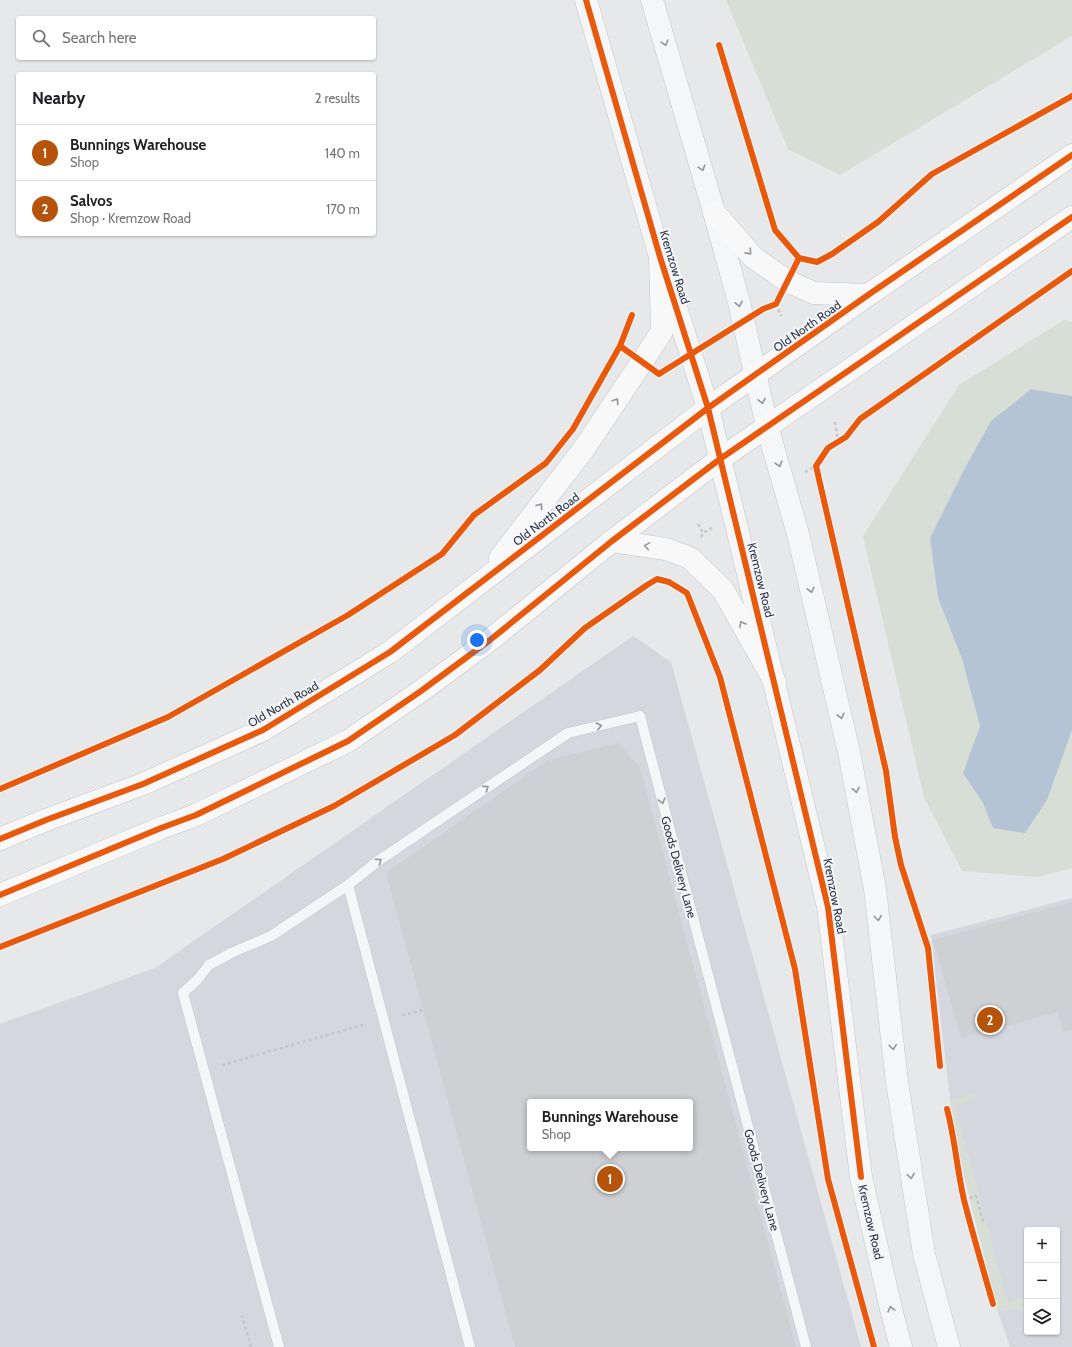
<!DOCTYPE html>
<meta charset="utf-8">
<style>
body{margin:0;font-family:Cabin,sans-serif;background:#f2f2f2;color:#202124}
.controls{position:absolute;right:12px;bottom:12px;display:grid;overflow:hidden;border-radius:4px;box-shadow:0 1px 3px #0004}
.controls button{width:36px;height:36px;display:grid;place-items:center;padding:0;border:0;border-bottom:1px solid #e0e0e0;background:#fff;color:#202124;font:20px sans-serif}
.you{position:absolute;left:477px;top:640px;width:14px;height:14px;margin:-10px;border:3px solid #fff;border-radius:50%;background:#1a73e8;box-shadow:0 0 0 6px #1a73e833}
.badge{display:grid;place-items:center;width:26px;height:26px;border-radius:50%;background:#b45309;color:#fff;font-size:13px;font-weight:700}
.pin{position:absolute;translate:-50% -50%;border:2px solid #fff;box-shadow:0 1px 4px #0006}
.popup{position:absolute;left:527px;top:1099px;width:166px;height:52px;box-sizing:border-box;display:grid;place-content:center;border-radius:4px;background:#fff;filter:drop-shadow(0 1px 3px #0005);font-size:13px;white-space:nowrap;color:#757577}
.popup b{font-size:15px;color:#202124}
.popup::after{content:'';position:absolute;left:50%;top:100%;margin-left:-8px;border:8px solid transparent;border-top-color:#fff}
.list{margin:0;padding:0;list-style:none}
h2{display:flex;justify-content:space-between;align-items:center;height:52px;margin:0;padding:0 16px;font-size:17px}
h2 small{font-size:13px;font-weight:400;color:#757577}
.list li{display:grid;grid-template-columns:26px 1fr auto;gap:12px;align-items:center;box-sizing:border-box;height:56px;padding:0 16px;border-top:1px solid #e0e0e0}
.list b{display:block;font-size:15px;white-space:nowrap}
.list p{margin:0;font-size:13px;white-space:nowrap;color:#757577}
.list em{font-size:13px;font-style:normal;color:#757577}
.icon{flex:none;width:22px;height:22px;fill:none;stroke:currentColor;stroke-width:2;stroke-linecap:round;stroke-linejoin:round}
.map{position:relative;flex:none;width:1072px;height:1347px;overflow:hidden}
.search{position:absolute;background:#fff;box-shadow:0 1px 3px #0004;left:16px;top:16px;width:360px;height:44px;display:flex;align-items:center;gap:10px;box-sizing:border-box;padding:0 14px;border-radius:4px;color:#757577;font-size:15px}
.panel{position:absolute;background:#fff;box-shadow:0 1px 3px #0004;left:16px;top:72px;width:360px;height:164px;border-radius:4px}
.map>svg:first-child{display:block}
.built{fill:#d4d7dd;fill-rule:evenodd}
.green{fill:#d6ded6}
.water{fill:#b4c4d5}
.building{fill:#ced0d3;fill-rule:evenodd}
.lines{fill:none;stroke-linecap:round;stroke-linejoin:round}
.service-casing{stroke:#c4c6c8;stroke-width:11}
.tertiary-casing{stroke:#c4c6c8;stroke-width:23}
.secondary-casing{stroke:#c4c6c8;stroke-width:23}
.path{stroke:#c5c6ca;stroke-width:2.5;stroke-dasharray:3 3;stroke-linecap:butt}
.service{stroke:#f5f6f7;stroke-width:10}
.tertiary{stroke:#f5f6f7;stroke-width:22}
.secondary{stroke:#f8f8f8;stroke-width:22}
.cycleway-casing{stroke:#f4f6f9;stroke-width:8}
.cycleway{stroke:#e8590c;stroke-width:6}
.oneway{stroke:#90959e}
.oneway2{stroke:#92969e}
.labels{text-anchor:middle;dominant-baseline:central;stroke-width:4;stroke-linejoin:round;paint-order:stroke}
.street-label{font-size:12px;fill:#2b3445;stroke:#f4f6f9}
</style>
<div class="map">
<svg width="1072" height="1347" viewBox="0 0 1072 1347">
<rect width="100%" height="100%" fill="#e6e8ea"/>
<path class="built" d="M 633,636 L 671,662 L 861,1347 L 0,1347 L 0,1024 L 155,968 ZM 530,1102 L 690,1102 L 690,1148 L 530,1148 Z
M 1072,898 L 1072,1347 L 1010,1347 L 998,1312 L 960,1158 L 950,1100 L 931,935 ZM 1027,1230 L 1057,1230 L 1057,1332 L 1027,1332 Z"/>
<path class="green" d="M 726,0 L 1072,0 L 1072,36 L 840,175 L 788,149 Z
M 1064,320 L 1072,322 L 1072,396 L 1031,389 L 991,421 L 967,464 L 930,538 L 938,598 L 962,659 L 980,726 L 963,773 L 983,803 L 993,827 L 1072,730 L 1072,868 L 1038,877 L 962,871 L 924,797 L 863,536 L 959,385 Z
M 970,1094 L 973,1095 L 975,1098 L 955,1106 L 1008,1302 L 1027,1296 L 1027,1315 L 1015,1309 L 998,1312 L 960,1158 L 950,1100 L 959,1098 L 959,1099 Z"/>
<path class="water" d="M 1031,389 L 1072,396 L 1072,730 L 1047,800 L 1025,833 L 993,828 L 983,803 L 963,773 L 980,726 L 962,659 L 938,598 L 930,538 L 967,464 L 991,421 Z"/>
<path class="building" d="M 618,743 L 640,768 L 796,1347 L 515,1347 L 386,873 L 548,760 ZM 530,1102 L 690,1102 L 690,1148 L 530,1148 Z
M 1072,902 L 1072,1029 L 1063,1032 L 1058,1012 L 961,1038 L 933,940 Z"/>
<g class="lines">
<g class="service-casing">
<path id="service" d="M 348,885 L 378,861 L 568,733 L 640,716 L 806,1347
M 279,1347 L 183,993 L 198,979 L 209,965 L 231,953 L 271,936 L 348,885 L 470,1347"/>
</g>
<g class="tertiary-casing">
<path id="tertiary" d="M 586,0 L 660,257 L 708,408 L 828,907 L 861,1177 L 891,1309 L 901,1347
M 652,0 L 714,212 L 739,302 L 767,426 L 798,534 L 849,752 L 875,889 L 897,1082 L 924,1254 L 949,1347"/>
</g>
<g class="secondary-casing">
<path id="secondary" d="M 714,212 L 753,257 L 787,281 L 814,293 L 868,295
M 612,541 L 666,549 L 690,558 L 723,590 L 775,682
M 500,558 L 583,450 L 642,362 L 662,331 L 660,257
M 0,839 L 46,820 L 143,784 L 263,730 L 390,652 L 708,408 L 868,295 L 1072,155
M 0,895 L 161,828 L 196,815 L 348,741 L 421,691 L 490,640 L 612,541 L 720,459 L 1072,217"/>
</g>
<path class="path" d="M 776,304 L 781,316
M 765,308 L 776,304 L 777,303
M 835,422 L 838,441
M 805,472 L 816,466 L 886,771 L 895,837 L 901,865 L 928,948 L 940,1066
M 698,524 L 703,533
M 701,537 L 703,533 L 712,528
M 402,1015 L 423,1010
M 222,1065 L 366,1024
M 947,1109 C 955,1139 957,1170 964,1200 C 973,1235 983,1269 993,1304
M 964,1200 L 976,1196 L 983,1221 L 986,1221
M 242,1315 L 251,1347"/>
<use href="#service" class="service"/>
<use href="#tertiary" class="tertiary"/>
<use href="#secondary" class="secondary"/>
<g class="cycleway-casing">
<path id="cycleway" d="M 586,0 L 660,257 L 708,408 L 828,907 L 861,1177
M 719,45 L 775,230 L 799,258 L 817,262 L 832,254 L 878,222 L 932,174 L 1072,96
M 620,346 L 659,374 L 763,309 L 776,304 L 799,258
M 0,789 L 168,717 L 348,615 L 442,554 L 474,515 L 546,463 L 573,429 L 620,346 L 632,315
M 0,839 L 46,820 L 143,784 L 263,730 L 390,652 L 708,408 L 868,295 L 1072,155
M 0,895 L 161,828 L 196,815 L 348,741 L 421,691 L 490,640 L 612,541 L 720,459 L 1072,217
M 0,947 L 223,859 L 334,806 L 455,735 L 540,670 L 585,628 L 647,585 L 657,579 L 669,582 L 687,593 L 720,677 L 795,969 L 828,1179 L 874,1347
M 940,1066 L 928,948 L 901,865 L 895,837 L 886,771 L 816,466 L 828,448 L 846,437 L 860,419 L 1072,271
M 947,1109 C 955,1139 957,1170 964,1200 C 973,1235 983,1269 993,1304"/>
</g>
<use href="#cycleway" class="cycleway"/>
</g>
<defs><path id="oneway-chevron" d="M-2-3.5L2.5 0L-2 3.5" fill="none" stroke-width="1.6" stroke-linecap="round" stroke-linejoin="round"/></defs>
<g class="oneway">
<use href="#oneway-chevron" transform="translate(665 43) rotate(73)"/>
<use href="#oneway-chevron" transform="translate(702 168) rotate(74)"/>
<use href="#oneway-chevron" transform="translate(739 304) rotate(78)"/>
<use href="#oneway-chevron" transform="translate(762 401) rotate(78)"/>
<use href="#oneway-chevron" transform="translate(779 464) rotate(73)"/>
<use href="#oneway-chevron" transform="translate(811 590) rotate(77)"/>
<use href="#oneway-chevron" transform="translate(841 716) rotate(77)"/>
<use href="#oneway-chevron" transform="translate(599 726) rotate(-13)"/>
<use href="#oneway-chevron" transform="translate(486 788) rotate(-34)"/>
<use href="#oneway-chevron" transform="translate(856 790) rotate(79)"/>
<use href="#oneway-chevron" transform="translate(662 801) rotate(75)"/>
<use href="#oneway-chevron" transform="translate(379 861) rotate(-36)"/>
<use href="#oneway-chevron" transform="translate(878 918) rotate(83)"/>
<use href="#oneway-chevron" transform="translate(893 1047) rotate(83)"/>
<use href="#oneway-chevron" transform="translate(911 1176) rotate(81)"/>
<use href="#oneway-chevron" transform="translate(891 1309) rotate(-104)"/>
</g>
<g class="oneway2">
<use href="#oneway-chevron" transform="translate(749 252) rotate(48)"/>
<use href="#oneway-chevron" transform="translate(616 401) rotate(-56)"/>
<use href="#oneway-chevron" transform="translate(540 506) rotate(-53)"/>
<use href="#oneway-chevron" transform="translate(647 546) rotate(-171)"/>
<use href="#oneway-chevron" transform="translate(742 624) rotate(-119)"/>
</g>
<g class="labels">
<g class="street-label">
<text transform="translate(675 267) rotate(73)">Kremzow Road</text>
<text transform="translate(807 326) rotate(-35)">Old North Road</text>
<text transform="translate(546 519) rotate(-37)">Old North Road</text>
<text transform="translate(761 580) rotate(76)">Kremzow Road</text>
<text transform="translate(283 704) rotate(-30)">Old North Road</text>
<text transform="translate(679 867) rotate(75)">Goods Delivery Lane</text>
<text transform="translate(835 896) rotate(79)">Kremzow Road</text>
<text transform="translate(762 1180) rotate(75)">Goods Delivery Lane</text>
<text transform="translate(871 1222) rotate(77)">Kremzow Road</text>
</g>
</g>
</svg>
<div class="controls">
<button>+</button>
<button>−</button>
<button><svg class="icon" aria-label="layers" viewBox="0 0 24 24"><path d="M12 4l9 5-9 5-9-5zM3 14l9 5 9-5"/></svg></button>
</div>
<div class="you"></div>
<div class="pin badge" style="left:610px;top:1179px">1</div>
<div class="popup"><b>Bunnings Warehouse</b>Shop</div>
<div class="pin badge" style="left:990px;top:1020px">2</div>
<div class="search"><svg class="icon" aria-label="search" viewBox="0 0 24 24"><circle cx="10" cy="10" r="6"/><path d="M15 15l6 6"/></svg>Search here</div>
<section class="panel">
<h2>Nearby<small>2 results</small></h2>
<ul class="list">
<li><span class="badge">1</span><div><b>Bunnings Warehouse</b><p>Shop</p></div><em>140 m</em></li>
<li><span class="badge">2</span><div><b>Salvos</b><p>Shop · Kremzow Road</p></div><em>170 m</em></li>
</ul>
</section>
</div>
